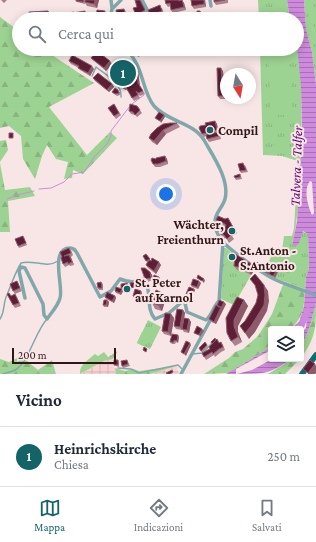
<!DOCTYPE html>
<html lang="it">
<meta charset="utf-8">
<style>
body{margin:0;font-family:"Crimson Pro",serif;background:#f2f2f3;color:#1f2937}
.controls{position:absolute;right:12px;bottom:12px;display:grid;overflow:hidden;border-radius:4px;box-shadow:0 2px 10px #0003}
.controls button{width:36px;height:36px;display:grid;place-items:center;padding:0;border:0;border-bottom:1px solid #e0e1e3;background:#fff;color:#1f2937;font:20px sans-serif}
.compass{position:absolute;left:220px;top:68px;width:36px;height:36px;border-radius:50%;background:#fff;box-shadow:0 2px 10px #0003;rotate:169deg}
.scale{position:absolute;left:12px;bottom:10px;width:104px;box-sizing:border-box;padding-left:4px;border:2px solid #321516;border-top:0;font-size:11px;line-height:14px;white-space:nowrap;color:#321516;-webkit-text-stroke:3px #f8e6e6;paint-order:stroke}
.you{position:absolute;left:166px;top:194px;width:14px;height:14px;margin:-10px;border:3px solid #fff;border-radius:50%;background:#1a73e8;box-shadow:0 0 0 6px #1a73e833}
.badge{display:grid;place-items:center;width:26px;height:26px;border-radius:50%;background:#146367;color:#fff;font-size:13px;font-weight:700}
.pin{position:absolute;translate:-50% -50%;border:2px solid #fff;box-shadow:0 1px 4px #0006}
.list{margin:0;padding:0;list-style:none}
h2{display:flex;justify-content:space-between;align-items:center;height:52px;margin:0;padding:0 16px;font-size:17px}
h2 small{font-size:13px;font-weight:400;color:#747a83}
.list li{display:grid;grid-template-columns:26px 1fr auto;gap:12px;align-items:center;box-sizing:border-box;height:60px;padding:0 16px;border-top:1px solid #e0e1e3}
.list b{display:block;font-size:15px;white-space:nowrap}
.list p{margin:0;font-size:13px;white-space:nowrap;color:#747a83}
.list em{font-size:13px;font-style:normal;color:#747a83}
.icon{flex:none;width:22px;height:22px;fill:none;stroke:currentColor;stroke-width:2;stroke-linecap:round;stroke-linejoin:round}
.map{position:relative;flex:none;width:316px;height:374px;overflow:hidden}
.search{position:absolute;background:#fff;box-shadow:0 2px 10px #0003;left:12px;right:12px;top:12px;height:44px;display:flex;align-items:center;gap:10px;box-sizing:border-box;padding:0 14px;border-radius:22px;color:#747a83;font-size:15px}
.sheet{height:112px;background:#fff}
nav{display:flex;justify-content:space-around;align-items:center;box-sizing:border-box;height:56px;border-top:1px solid #e0e1e3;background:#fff;font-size:11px;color:#747a83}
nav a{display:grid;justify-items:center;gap:2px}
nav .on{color:#146367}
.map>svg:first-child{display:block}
.industrial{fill:url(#industrial-grid)}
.grass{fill:url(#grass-tufts)}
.forest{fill:url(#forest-firs)}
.pitch{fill:#9dd392}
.water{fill:url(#water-rules);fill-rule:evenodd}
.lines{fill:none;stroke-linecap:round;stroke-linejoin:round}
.stream{stroke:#ce8bdd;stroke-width:1}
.river{stroke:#ce8bdd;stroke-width:6}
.service{stroke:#80a8aa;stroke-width:1.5}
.minor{stroke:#80a8aa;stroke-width:3.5}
.primary{stroke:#0b6f73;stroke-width:5.5}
.wall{fill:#ab828e}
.shaded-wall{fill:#8c5a6b}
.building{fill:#5e1e36;stroke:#8c5a6b}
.poi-dot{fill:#146367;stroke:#f8e6e6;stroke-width:1.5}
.labels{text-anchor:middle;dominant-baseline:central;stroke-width:4;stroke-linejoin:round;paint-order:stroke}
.poi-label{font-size:13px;font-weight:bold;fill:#321516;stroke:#f8e6e6;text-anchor:start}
.water-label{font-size:14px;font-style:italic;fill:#5e026f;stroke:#f8e6e6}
</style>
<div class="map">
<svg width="316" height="374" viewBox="0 0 316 374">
<defs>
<pattern id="industrial-grid" width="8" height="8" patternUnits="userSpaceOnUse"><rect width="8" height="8" fill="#f9d4d3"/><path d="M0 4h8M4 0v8" fill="none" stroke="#d6b5b4"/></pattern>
<pattern id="grass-tufts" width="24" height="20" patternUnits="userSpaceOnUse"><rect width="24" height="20" fill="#9dd392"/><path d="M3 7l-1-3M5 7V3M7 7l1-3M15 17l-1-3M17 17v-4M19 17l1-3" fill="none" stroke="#88b47d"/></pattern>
<pattern id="forest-firs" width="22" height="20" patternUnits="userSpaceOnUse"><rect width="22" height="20" fill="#9dd392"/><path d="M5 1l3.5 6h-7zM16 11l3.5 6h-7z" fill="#88b47d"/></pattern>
<pattern id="water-rules" width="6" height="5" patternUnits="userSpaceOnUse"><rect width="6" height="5" fill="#ce8bdd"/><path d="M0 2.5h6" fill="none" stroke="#a870b2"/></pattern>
</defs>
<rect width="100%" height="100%" fill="#f8e6e6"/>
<path class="industrial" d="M 113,359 L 116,374 L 81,374 L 104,361 Z
M 177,366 L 179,374 L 150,374 Z"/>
<path class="grass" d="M 258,0 L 287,0 L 290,19 L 259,19 Z
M 304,0 L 316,0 L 316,85 L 312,52 L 306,29 Z
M 297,45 C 302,61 301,87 301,103 C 302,150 302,199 292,245 L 302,231 L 308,234 L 309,268 L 306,277 L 305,289 L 275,278 L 263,272 L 273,253 L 282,251 L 284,236 L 292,236 L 294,228 L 298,161 L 282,156 L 263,155 L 260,49 L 297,49 Z
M 224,248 L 226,248 L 233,254 L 230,258 L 233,261 L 238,262 L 251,275 L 234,305 L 221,299 Z
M 148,320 L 161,327 L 150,349 L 137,343 Z
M 118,351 L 113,359 L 104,361 L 80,374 C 79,365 88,360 95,354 L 98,356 L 104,352 L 108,357 Z"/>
<path class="forest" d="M 0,17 L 19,31 L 19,49 L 43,49 L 94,83 L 49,107 L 87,155 L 110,132 L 117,138 L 83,174 L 73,170 L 72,178 L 64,179 L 68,162 L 56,159 L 47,145 L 42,156 L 35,179 L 23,159 L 21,136 L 9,126 L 0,128 Z
M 6,140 L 8,150 L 0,162 L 0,141 Z
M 0,163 L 5,190 L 30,187 L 35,196 L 8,201 L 10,232 L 0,232 Z
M 285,282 L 305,289 C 304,307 304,317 290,329 L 271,329 L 271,347 L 228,373 L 204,374 L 229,358 L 235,352 L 243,349 L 258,336 L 272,314 L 282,287 Z
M 316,303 C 316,326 316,338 301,358 L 301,348 L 310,326 Z
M 21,356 L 38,370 L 52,360 L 56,374 L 0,374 L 0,359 L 9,362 Z
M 291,359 L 300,359 L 285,374 L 268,374 L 283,365 Z
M 177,366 L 150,374 L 116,374 L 115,368 L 125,371 L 133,369 L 139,371 Z"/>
<path class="pitch" d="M 268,49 L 286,49 L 291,84 L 293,115 L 271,115 Z
M 142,332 L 149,335 L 143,346 L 137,343 Z"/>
<path class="water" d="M 287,0 L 304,0 L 306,29 L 312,52 L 316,85 L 316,303 L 310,326 L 301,348 L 301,333 L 306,328 L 307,315 L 295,329 L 290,329 L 299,322 L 304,306 L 306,277 L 309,268 L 308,234 L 303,231 L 299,243 L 296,246 L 292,245 L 297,221 L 302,137 L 301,87 L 297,45 L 297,19 L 290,19 ZM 310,181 L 312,182 L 314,213 L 312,215 C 308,206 303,190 310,181 Z
M 271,347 L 271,350 L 236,369 L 236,374 L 226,374 Z
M 272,359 L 291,359 C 271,374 262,374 237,374 L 252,370 Z"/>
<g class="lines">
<path class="stream" d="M 132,104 L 144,95
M 39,189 L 51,188 L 64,182 L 72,174 L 84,172 L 95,156 L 107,144 L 111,136 L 111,131 L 130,106
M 7,199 L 17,195 L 34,191"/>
<path class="river" d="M 300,329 L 308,310"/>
<path class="service" d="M 92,76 L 96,67 C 106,75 122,83 121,97
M 109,76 L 118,67 L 134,63
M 0,319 C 5,312 3,302 7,295 C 11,285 15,273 21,263 C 33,259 46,269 58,261
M 192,354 L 203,353 L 211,344
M 118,368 L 131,369 L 139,373 L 178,365 L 182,369
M 3,374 C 6,373 11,372 15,370 C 29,362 35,332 47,319"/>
<path class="minor" d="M 111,0 L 112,8
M 142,0 L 152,19
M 210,0 L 211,6
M 110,19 L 112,9 L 121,0
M 127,49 C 131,55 136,61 138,67 C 144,80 145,95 154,106 C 168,122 193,122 204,140 C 213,156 230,180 225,199 C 223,207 215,213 215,221 C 215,228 218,236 222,241 C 231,251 264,275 276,280 C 289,286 303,290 316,295
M 25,298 L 19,271 L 21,267 L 25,268 L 43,304 L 44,315 L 47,319 C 51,313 58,306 60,298 C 64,288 49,248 70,248 C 74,248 75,250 77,253 L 100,297 L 111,291 L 120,279 C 131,283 134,282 144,279 C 153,292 145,308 155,319 L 169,313 L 183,301 L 185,303 L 187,312 L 206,320 C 212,315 213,307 219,301
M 219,302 L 223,242
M 181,374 L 212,317"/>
<path class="primary" d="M 302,374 L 316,355"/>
</g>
<path class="wall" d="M 1,0 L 7,0 L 4,3 Z
M 99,0 L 97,8 L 87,6 L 85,3 L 85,4 L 77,2 L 76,1 Z
M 135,0 L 141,0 L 146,12 L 151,19 L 145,19 L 142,15 L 138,18 L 136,15 L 137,7 Z
M 165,0 L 180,0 L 180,1 L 182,0 L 184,3 L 186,10 L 173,13 L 171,10 L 171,6 L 168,7 L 166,4 Z
M 191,0 L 205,0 L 206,7 L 194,9 L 192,6 Z
M 214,0 L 228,0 L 228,3 L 216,5 L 214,2 Z
M 162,8 L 164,14 L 152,18 L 150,15 Z
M 50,13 L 51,19 L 30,19 Z
M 107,14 L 106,19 L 98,19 L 96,17 Z
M 72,49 L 94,49 L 95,52 L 79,55 Z
M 115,49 L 116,53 L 108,54 L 105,51 Z
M 149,49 L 150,52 L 138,57 L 136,54 Z
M 152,49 L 164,49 L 154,52 Z
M 213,49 L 223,49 L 223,50 L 215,51 Z
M 91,58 L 112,64 L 106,71 L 93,60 Z
M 69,61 L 94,69 L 90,76 L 80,70 L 79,68 L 71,64 Z
M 122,66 L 125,70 L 126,76 L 121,76 L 119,72 Z
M 136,69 L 138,72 L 140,86 L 145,94 L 140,96 L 138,94 L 140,98 L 134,101 L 127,90 L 125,90 L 123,88 L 122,83 L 120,83 L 119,81 L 125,76 L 126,78 L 128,86 L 132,84 Z
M 223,71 L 225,99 L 220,99 L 218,96 Z
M 93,78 L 112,84 L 114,87 L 109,92 L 95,81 Z
M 112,92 L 120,92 L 120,95 L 117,96 Z
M 114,104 L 121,115 L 116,119 L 108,108 Z
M 137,106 L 142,113 L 137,117 L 135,115 L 131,114 L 129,111 Z
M 215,121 L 217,124 L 218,133 L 220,135 L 221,139 L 209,142 L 207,139 L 206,136 L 204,137 L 202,134 L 206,125 Z
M 177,123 L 180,127 L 166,134 L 157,145 L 152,142 L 149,138 L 151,134 Z
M 165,156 L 167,159 L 168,164 L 160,167 L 155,167 L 153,164 L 156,159 Z
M 245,165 L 248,172 L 241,173 L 240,171 Z
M 240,174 L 241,176 L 242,179 L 236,180 L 235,178 Z
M 228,218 L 237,233 L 232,236 L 234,239 L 229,243 L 226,238 L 224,239 L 218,230 L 219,224 L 216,220 L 225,219 Z
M 24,238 L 27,245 L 19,248 L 18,246 Z
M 71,250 L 73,255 L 71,257 L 74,265 L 70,266 L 69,265 L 65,267 L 63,264 L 62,257 Z
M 146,254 L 151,261 L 161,265 L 156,274 L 148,268 L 146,265 L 147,262 L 143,256 Z
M 228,256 L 253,265 L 256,268 L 251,275 L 243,271 L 242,270 L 241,271 L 237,270 L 234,266 L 235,261 L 232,260 Z
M 150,272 L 152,275 L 153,280 L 147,282 L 145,279 Z
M 159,277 L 160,279 L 159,284 L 154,283 L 153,281 Z
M 17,281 L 22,291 L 15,294 L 13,291 Z
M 101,282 L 103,284 L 103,290 L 99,290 L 98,288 Z
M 127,283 L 130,287 L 130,290 L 124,291 L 121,288 Z
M 201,283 L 198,289 L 192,287 L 191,285 Z
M 122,289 L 123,291 L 121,295 L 116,293 L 115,291 Z
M 194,289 L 195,290 L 192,297 L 188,296 L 186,294 Z
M 142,293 L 141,299 L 134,298 L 133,296 Z
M 162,293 L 166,298 L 162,311 L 155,309 L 152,303 Z
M 11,296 L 17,297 L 21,306 L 15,308 L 13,305 Z
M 115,296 L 116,298 L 114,303 L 106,299 L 105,297 Z
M 107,300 L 109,302 L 108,307 L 104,307 L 103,305 Z
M 244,300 L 248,306 L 238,326 L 238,332 L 242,342 L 235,346 L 231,341 Z
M 226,304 L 216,324 L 211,322 L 209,319 L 217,306 Z
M 183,310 L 185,313 L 182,330 L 176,329 L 174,326 Z
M 171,314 L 174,318 L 171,336 L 164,334 L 162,331 Z
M 189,319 L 191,322 L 189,333 L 184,332 L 182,329 Z
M 179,337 L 178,343 L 176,342 L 175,344 L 172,344 L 170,342 Z
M 221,342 L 223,345 L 225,350 L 221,352 L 215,357 L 214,355 L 206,360 L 202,353 Z
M 207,345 L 208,346 L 202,353 L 201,351 Z
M 118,360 L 119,362 L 119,367 L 116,366 L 114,365 Z
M 128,362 L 130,366 L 123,368 L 122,366 Z"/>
<path class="shaded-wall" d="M 95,0 L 99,0 L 97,8 L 94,4 Z
M 182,0 L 184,3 L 186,10 L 184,7 Z
M 204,0 L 205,0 L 206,7 L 204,4 Z
M 124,9 L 126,12 L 127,19 L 125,19 Z
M 48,11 L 50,13 L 51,19 L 50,19 L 49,18 Z
M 85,11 L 87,15 L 88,19 L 85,16 Z
M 105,11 L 107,14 L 106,19 L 105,19 L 104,18 Z
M 110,61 L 112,64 L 106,71 L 104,68 Z
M 92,66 L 94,69 L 90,76 L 88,73 Z
M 122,66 L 125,70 L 126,76 L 123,72 Z
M 221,68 L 223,71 L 225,99 L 223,96 Z
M 136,69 L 138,72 L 140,86 L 145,94 L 138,83 Z
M 125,76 L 126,78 L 128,89 L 127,87 Z
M 112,84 L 114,87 L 109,92 L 107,90 Z
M 164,115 L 165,117 L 161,123 L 160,121 Z
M 215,121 L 217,124 L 219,133 L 217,130 Z
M 163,130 L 166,134 L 157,145 L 154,141 Z
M 165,156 L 167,159 L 168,164 L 166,161 Z
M 69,255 L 71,258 L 74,265 L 72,262 Z
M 159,262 L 161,265 L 156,274 L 154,271 Z
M 240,264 L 242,268 L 240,268 L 242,270 L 241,271 L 238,267 Z
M 253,265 L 256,268 L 251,275 L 249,271 Z
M 262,266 L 264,268 L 262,271 L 260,269 Z
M 288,266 L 290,268 L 288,273 L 287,271 Z
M 278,268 L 279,270 L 275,278 L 273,276 Z
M 268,270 L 270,272 L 268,275 L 267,273 Z
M 150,272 L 152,275 L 153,280 L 151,278 Z
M 159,277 L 160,279 L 159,284 L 157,282 Z
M 204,279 L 205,280 L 204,283 L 202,281 Z
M 199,281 L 201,283 L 198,289 L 197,287 Z
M 264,285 L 268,291 L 269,301 L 267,311 L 255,332 L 249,339 L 245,333 Z
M 122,289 L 123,291 L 121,295 L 120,293 Z
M 194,289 L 195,290 L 192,297 L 191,295 Z
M 141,291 L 142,293 L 141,299 L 139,297 Z
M 162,293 L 166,298 L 162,311 L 158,305 Z
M 115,296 L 116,298 L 114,303 L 112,301 Z
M 107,300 L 109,302 L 108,307 L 106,305 Z
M 244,300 L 248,306 L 238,326 L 238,332 L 242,342 L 238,337 L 234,326 L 234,320 Z
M 224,302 L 226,304 L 216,324 L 214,322 L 221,307 Z
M 183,310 L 185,313 L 182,330 L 180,327 Z
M 171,314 L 174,318 L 171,336 L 168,332 Z
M 189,319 L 191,322 L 189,333 L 187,330 Z
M 202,329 L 204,331 L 200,337 L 199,335 Z
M 178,335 L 179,337 L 178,343 L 177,341 Z
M 190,343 L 191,345 L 186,356 L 184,354 Z
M 315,364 L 316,366 L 316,373 L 315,374 L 308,374 L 308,373 Z"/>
<path class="building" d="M 76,0 L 84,0 L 83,2 L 76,1 Z
M 85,0 L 95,0 L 94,4 L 85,2 Z
M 135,0 L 140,0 L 145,10 L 136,15 L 133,8 L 137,7 Z
M 165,0 L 179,0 L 179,1 L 182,0 L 184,7 L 171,10 L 170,3 L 166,4 Z
M 191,0 L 204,0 L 204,4 L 192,6 Z
M 214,0 L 225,0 L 214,2 Z
M 160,5 L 162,11 L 150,15 L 148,10 Z
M 124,9 L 125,16 L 118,17 L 118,18 L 117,18 L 116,10 Z
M 97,10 L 105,11 L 104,18 L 96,17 Z
M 48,11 L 49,18 L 30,19 L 29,12 Z
M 85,11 L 85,16 L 90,19 L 94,18 L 94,19 L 76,19 L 76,17 L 74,17 L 73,13 Z
M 197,11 L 200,11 L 201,14 L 197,15 Z
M 74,12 L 74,13 L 73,13 L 74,17 L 75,19 L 68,19 L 68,13 Z
M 146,12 L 151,18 L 149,19 L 145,19 L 142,15 Z
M 182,14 L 185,19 L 177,19 L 176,17 Z
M 125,16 L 125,19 L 118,19 L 118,17 Z
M 204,16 L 204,19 L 191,19 Z
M 74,49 L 88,49 L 77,51 Z
M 105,49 L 113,49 L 105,51 Z
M 134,49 L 148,49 L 136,54 Z
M 97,51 L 110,61 L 104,68 L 91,58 Z
M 72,55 L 92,66 L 88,73 L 78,68 L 79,66 L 69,61 Z
M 122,66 L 123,72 L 119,72 L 118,67 Z
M 217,68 L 221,68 L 223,96 L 218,96 Z
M 136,69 L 138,83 L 143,91 L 138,93 L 136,91 L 138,95 L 132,98 L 126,87 L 132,84 L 130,70 Z
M 98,73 L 112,84 L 107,90 L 93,78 Z
M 125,76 L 127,86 L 126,87 L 126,88 L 123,88 L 122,80 L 119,81 L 118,78 Z
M 115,88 L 118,90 L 119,93 L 115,94 L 112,92 Z
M 114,104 L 119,113 L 114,116 L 108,108 Z
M 130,104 L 137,106 L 140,110 L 135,115 L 133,112 L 129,111 Z
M 159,112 L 164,115 L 160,121 L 155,118 Z
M 215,121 L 217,130 L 202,134 L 199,128 L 200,126 L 206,125 L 205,123 Z
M 170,123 L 177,123 L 163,130 L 154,141 L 149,138 L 151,134 L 157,128 L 163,124 Z
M 218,132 L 219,136 L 207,139 L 206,135 Z
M 9,133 L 13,133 L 13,138 L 9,138 Z
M 165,156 L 166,161 L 158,164 L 153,164 L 151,160 L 152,158 L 156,159 L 156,158 Z
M 243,163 L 246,170 L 240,171 L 238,164 Z
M 240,174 L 240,177 L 235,178 L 234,176 Z
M 218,216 L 225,219 L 228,218 L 234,229 L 229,232 L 231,235 L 227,239 L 223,234 L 221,235 L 218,230 L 226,226 L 225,224 L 216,220 Z
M 217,223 L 224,227 L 218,230 L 216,226 Z
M 23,236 L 26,243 L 18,246 L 15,239 Z
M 69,248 L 71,253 L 64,256 L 69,255 L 72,262 L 68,264 L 68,262 L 63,264 L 61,258 L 62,257 L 60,252 Z
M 232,252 L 253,265 L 249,271 L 240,268 L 242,265 L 240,264 L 238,267 L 234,266 L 235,259 L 229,256 Z
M 146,254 L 150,259 L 146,261 L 143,256 Z
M 152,258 L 159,262 L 154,271 L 146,265 L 149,260 L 151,261 Z
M 257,262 L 262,266 L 260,269 L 255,265 Z
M 285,265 L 288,266 L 287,271 L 283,270 Z
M 273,266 L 278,268 L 273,276 L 269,274 Z
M 141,268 L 145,268 L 150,272 L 151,278 L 145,279 Z
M 265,268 L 268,270 L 267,273 L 263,271 Z
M 255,274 L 264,285 L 265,295 L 264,305 L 251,326 L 245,333 L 240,326 L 245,321 L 256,303 L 258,295 L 255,285 L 250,279 Z
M 154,275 L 159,277 L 157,282 L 153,281 Z
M 198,275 L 204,279 L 202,281 L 197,278 Z
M 193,279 L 199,281 L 197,287 L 191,285 Z
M 17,281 L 20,288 L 13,291 L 10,284 Z
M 101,282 L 102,288 L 98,288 L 97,283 Z
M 137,282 L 137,286 L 131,288 L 130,283 Z
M 127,283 L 128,286 L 121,288 L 121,284 Z
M 116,287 L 122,289 L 120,293 L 115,291 Z
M 189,287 L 194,289 L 191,295 L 186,294 Z
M 135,289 L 141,291 L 139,297 L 133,296 Z
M 156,290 L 162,293 L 158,305 L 152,303 Z
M 107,292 L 115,296 L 112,301 L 105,297 Z
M 9,293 L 11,296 L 15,294 L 19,303 L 13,305 L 7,294 Z
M 237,297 L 244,300 L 234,320 L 234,326 L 238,337 L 231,341 L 227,333 L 226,318 Z
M 104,300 L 107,300 L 106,305 L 103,305 Z
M 219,300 L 224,302 L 221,308 L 217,306 Z
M 216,305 L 221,307 L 214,322 L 209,319 Z
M 177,309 L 183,310 L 180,327 L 174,326 Z
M 165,313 L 171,314 L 168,332 L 162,331 Z
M 184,318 L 189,319 L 187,330 L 182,329 Z
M 197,326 L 202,329 L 199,335 L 194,333 Z
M 172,334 L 178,335 L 177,341 L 174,340 L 174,342 L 170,342 Z
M 215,338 L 216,340 L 212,344 L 211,342 Z
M 217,339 L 219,343 L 221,342 L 223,347 L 219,349 L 213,354 L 212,352 L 204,357 L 202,353 L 210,349 L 209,347 Z
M 186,341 L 190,343 L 184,354 L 181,352 Z
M 205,342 L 207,345 L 201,351 L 199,348 Z
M 144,347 L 147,349 L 146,352 L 143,350 Z
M 114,360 L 118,360 L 118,365 L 114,365 Z
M 127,360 L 128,364 L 122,366 L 121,361 Z
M 310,360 L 315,364 L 308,373 L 303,369 Z
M 172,370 L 173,372 L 170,374 L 167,374 L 166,373 Z"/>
<g class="poi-dot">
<circle cx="210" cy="130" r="4"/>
<circle cx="232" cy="231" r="4"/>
<circle cx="232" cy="257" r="4"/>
<circle cx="127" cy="289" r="4"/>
</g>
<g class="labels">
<g class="poi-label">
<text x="218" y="130">Compil</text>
<text x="224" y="224" text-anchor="end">Wächter,<tspan x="224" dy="15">Freienthurn</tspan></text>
<text x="240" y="250">St.Anton -<tspan x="240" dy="15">S.Antonio</tspan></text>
<text x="135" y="282">St. Peter<tspan x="135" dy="15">auf Karnol</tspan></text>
</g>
<g class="water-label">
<text transform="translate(296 166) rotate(-88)">Talvera - Talfer</text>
</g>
</g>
</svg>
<div class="controls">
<button><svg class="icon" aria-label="layers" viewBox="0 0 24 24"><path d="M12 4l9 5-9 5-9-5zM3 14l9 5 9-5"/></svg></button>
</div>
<svg class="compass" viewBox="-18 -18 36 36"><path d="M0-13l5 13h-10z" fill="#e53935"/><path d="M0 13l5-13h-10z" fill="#747a83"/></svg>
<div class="scale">200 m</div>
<div class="you"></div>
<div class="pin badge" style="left:123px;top:73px">1</div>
<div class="search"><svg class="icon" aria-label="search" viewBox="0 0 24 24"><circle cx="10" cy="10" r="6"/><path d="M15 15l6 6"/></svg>Cerca qui</div>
</div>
<section class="sheet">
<h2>Vicino<small></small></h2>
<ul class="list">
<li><span class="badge">1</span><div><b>Heinrichskirche</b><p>Chiesa</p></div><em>250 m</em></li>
</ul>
</section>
<nav>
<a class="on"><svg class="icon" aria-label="map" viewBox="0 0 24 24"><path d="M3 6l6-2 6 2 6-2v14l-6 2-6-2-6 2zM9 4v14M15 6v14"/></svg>Mappa</a>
<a><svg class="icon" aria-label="directions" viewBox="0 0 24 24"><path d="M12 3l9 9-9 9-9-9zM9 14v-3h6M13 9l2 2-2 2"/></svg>Indicazioni</a>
<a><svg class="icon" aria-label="saved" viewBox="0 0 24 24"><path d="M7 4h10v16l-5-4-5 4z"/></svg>Salvati</a>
</nav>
